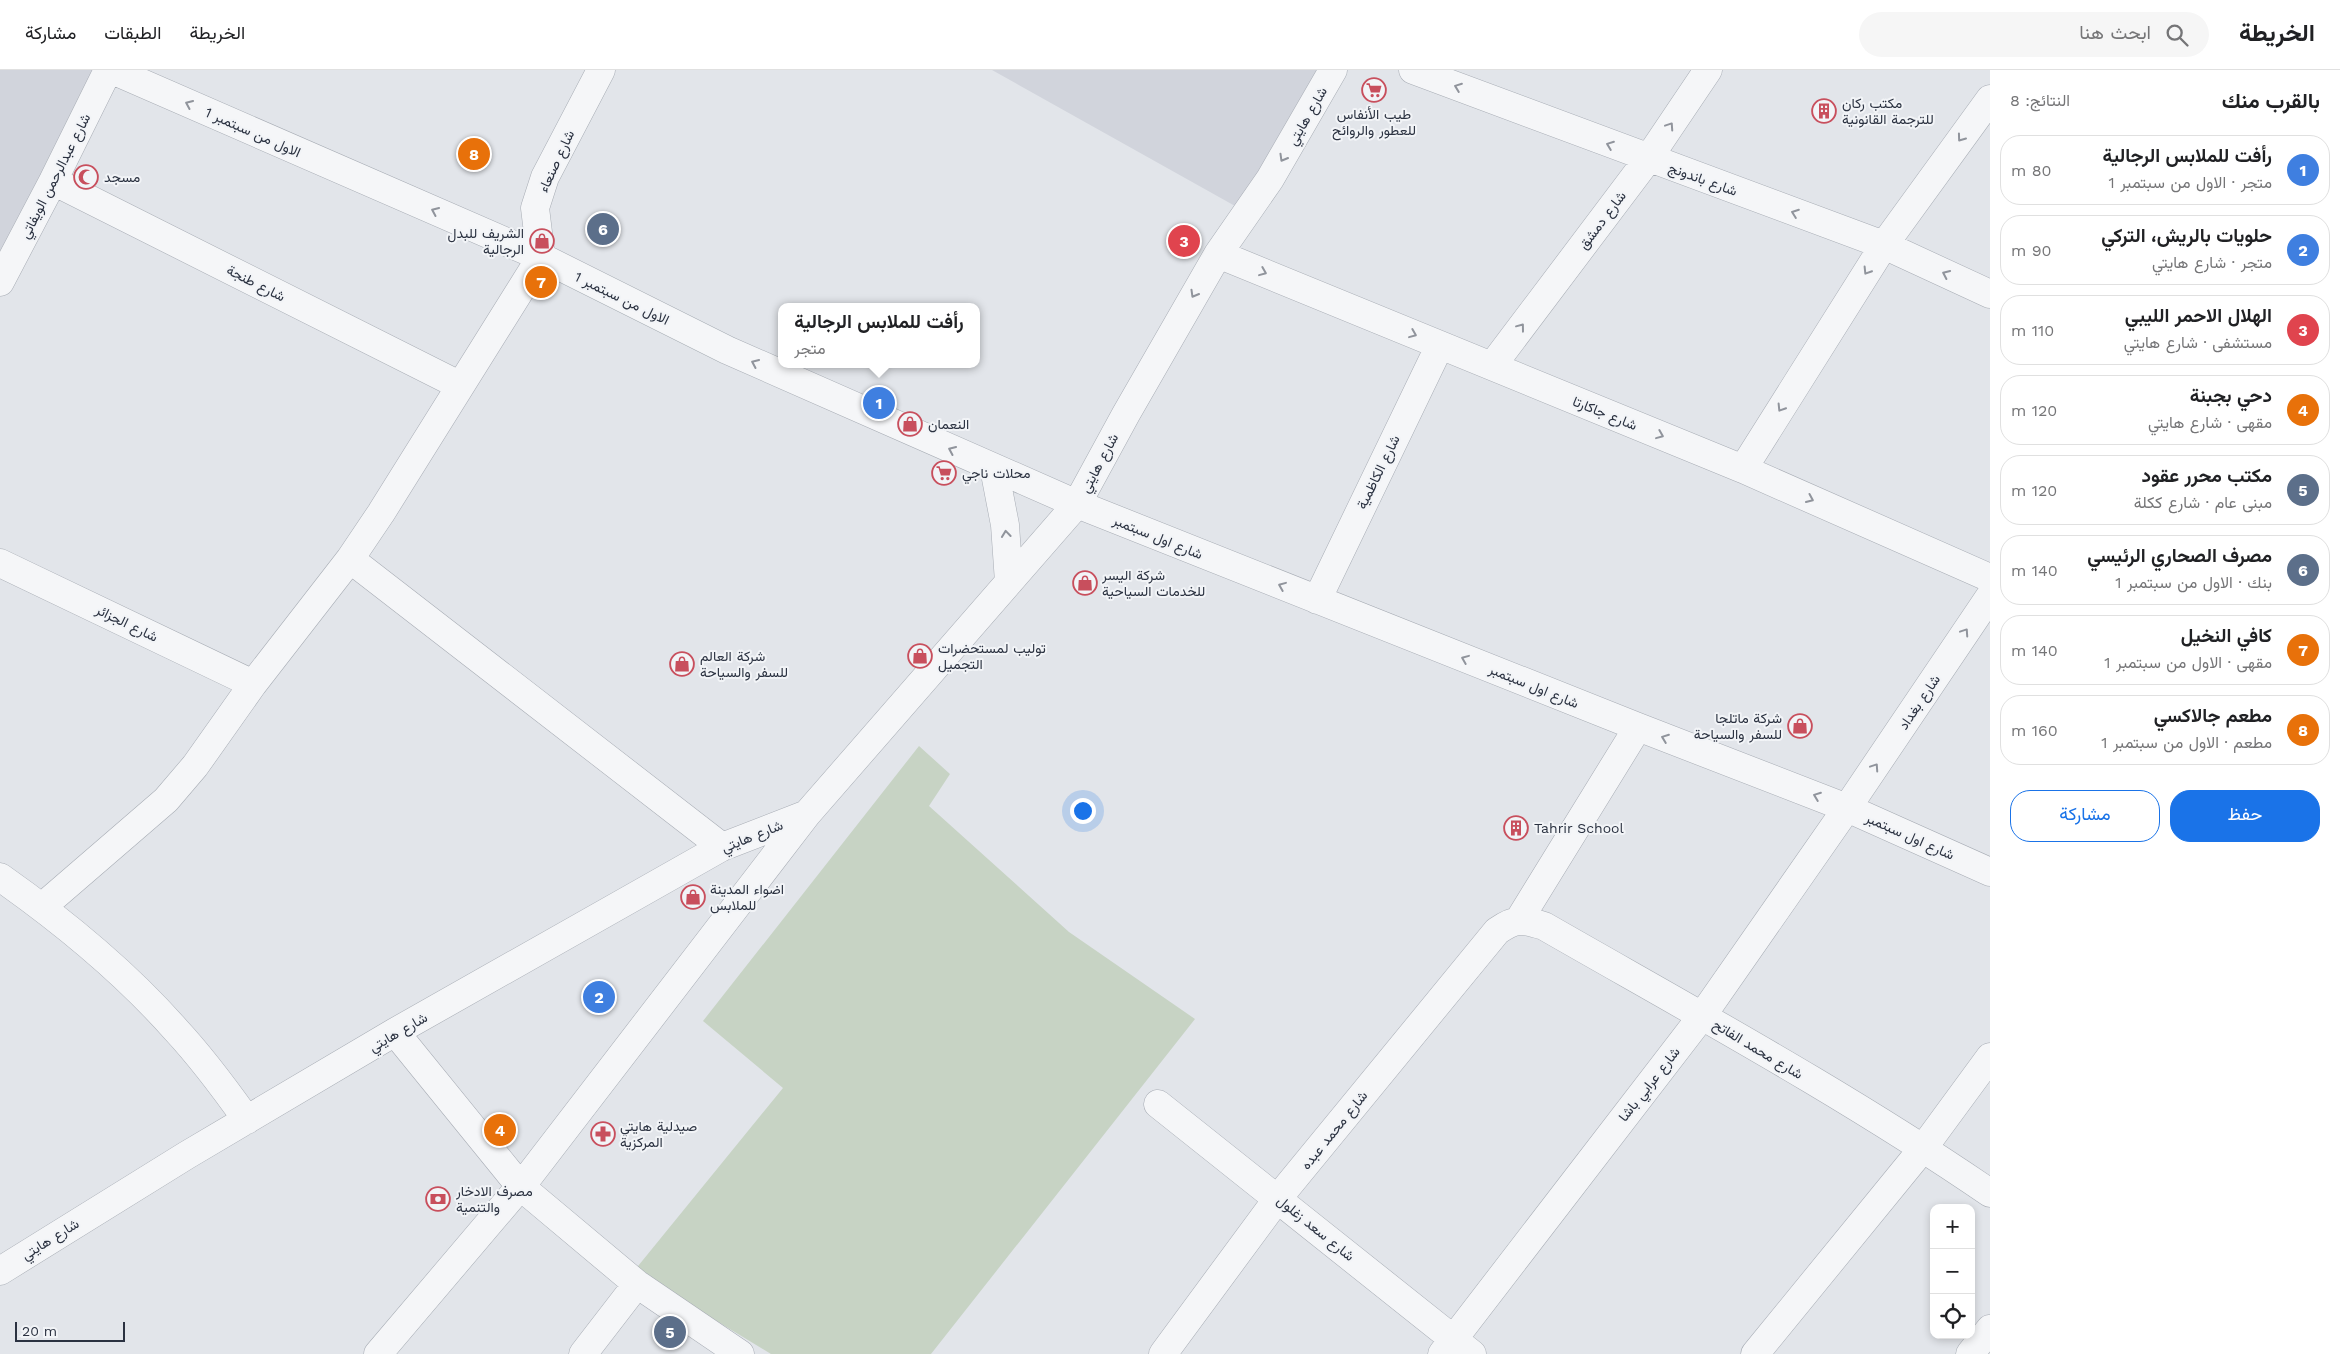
<!DOCTYPE html>
<html lang="ar">
<meta charset="utf-8">
<style>
body{margin:0;font-family:"Work Sans",Vazirmatn,sans-serif;background:#f6f6f6;color:#202124;direction:rtl}
.controls{position:absolute;right:15px;bottom:15px;display:grid;overflow:hidden;border-radius:10px;box-shadow:0 2px 8px #0003}
.controls button{width:45px;height:45px;display:grid;place-items:center;padding:0;border:0;border-bottom:1px solid #e0e0e0;background:#fff;color:#202124;font:25px sans-serif}
.scale{position:absolute;left:15px;bottom:12px;width:110px;box-sizing:border-box;padding-left:5px;border:2px solid #2b3241;border-top:0;font-size:14px;line-height:18px;white-space:nowrap;color:#2b3241;-webkit-text-stroke:4px #f2f4f7;paint-order:stroke}
.you{position:absolute;left:1082px;top:740px;width:18px;height:18px;margin:-12px;border:4px solid #fff;border-radius:50%;background:#1a73e8;box-shadow:0 0 0 8px #1a73e833}
.badge{display:grid;place-items:center;width:32px;height:32px;border-radius:50%;background:#1a73e8;color:#fff;font-size:16px;font-weight:700}
.pin{position:absolute;translate:-50% -50%;border:2px solid #fff;box-shadow:0 1px 5px #0006}
.popup{position:absolute;left:778px;top:233px;width:202px;height:65px;box-sizing:border-box;display:grid;place-content:center;border-radius:10px;background:#fff;filter:drop-shadow(0 1px 4px #0005);font-size:16px;white-space:nowrap;color:#757577}
.popup b{font-size:19px;color:#202124}
.popup::after{content:'';position:absolute;left:50%;top:100%;margin-left:-10px;border:10px solid transparent;border-top-color:#fff}
.list{margin:0;padding:0;list-style:none}
h2{display:flex;justify-content:space-between;align-items:center;height:65px;margin:0;padding:0 20px;font-size:21px}
h2 small{font-size:16px;font-weight:400;color:#757577}
.list li{display:grid;grid-template-columns:32px 1fr auto;gap:15px;align-items:center;box-sizing:border-box;height:70px;margin:0 10px 10px;padding:0 10px;border:1px solid #e0e0e0;border-radius:20px}
.list b{display:block;font-size:19px;white-space:nowrap}
.list p{margin:0;font-size:16px;white-space:nowrap;color:#757577}
.list em{font-size:16px;font-style:normal;color:#757577}
.actions{display:flex;gap:10px;padding:15px 20px}
.actions a{flex:1;padding:11px 0;border:1px solid #1a73e8;border-radius:20px;text-align:center;font-size:18px;color:#1a73e8}
.actions .main{background:#1a73e8;color:#fff}
.icon{flex:none;width:28px;height:28px;fill:none;stroke:currentColor;stroke-width:2;stroke-linecap:round;stroke-linejoin:round}
.map{position:relative;flex:none;width:1990px;height:1284px;overflow:hidden;direction:ltr}
header{display:flex;align-items:center;gap:30px;box-sizing:border-box;height:70px;padding:0 25px;background:#fff;border-bottom:1px solid #e0e0e0}
header strong{font-size:24px}
nav{display:flex;gap:28px;margin-inline-start:auto;font-size:18px}
.search{width:350px;height:45px;background:#f6f6f6;display:flex;align-items:center;gap:12px;box-sizing:border-box;padding:0 18px;border-radius:28px;color:#757577;font-size:19px}
main{display:flex}
aside{flex:1;background:#fff}
.map>svg:first-child{display:block}
.built{fill:#d1d4dc}
.green{fill:#c7d3c4}
.lines{fill:none;stroke-linecap:round;stroke-linejoin:round}
.minor-casing{stroke:#a7acb4;stroke-width:29}
.minor{stroke:#f5f6f8;stroke-width:28}
.oneway{stroke:#90949c}
.labels{text-anchor:middle;dominant-baseline:central;stroke-width:4;stroke-linejoin:round;paint-order:stroke}
.poi-label{font-size:14px;fill:#2b3241;stroke:#f2f4f7;text-anchor:start}
.street-label{font-size:14px;fill:#2b3241;stroke:#f2f4f7}
</style>
<header>
<strong>الخريطة</strong>
<div class="search"><svg class="icon" aria-label="search" viewBox="0 0 24 24"><circle cx="10" cy="10" r="6"/><path d="M15 15l6 6"/></svg>ابحث هنا</div>
<nav><a>الخريطة</a><a>الطبقات</a><a>مشاركة</a></nav>
</header>
<main>
<aside>
<h2>بالقرب منك<small>النتائج: 8</small></h2>
<ul class="list">
<li><span class="badge" style="background:#3f7fe0">1</span><div><b>رأفت للملابس الرجالية</b><p>متجر · الاول من سبتمبر 1</p></div><em>80 m</em></li>
<li><span class="badge" style="background:#3f7fe0">2</span><div><b>حلويات بالريش، التركي</b><p>متجر · شارع هايتي</p></div><em>90 m</em></li>
<li><span class="badge" style="background:#e0444e">3</span><div><b>الهلال الاحمر الليبي</b><p>مستشفى · شارع هايتي</p></div><em>110 m</em></li>
<li><span class="badge" style="background:#e8710a">4</span><div><b>دحي بجبنة</b><p>مقهى · شارع هايتي</p></div><em>120 m</em></li>
<li><span class="badge" style="background:#5c6f8a">5</span><div><b>مكتب محرر عقود</b><p>مبنى عام · شارع ككلة</p></div><em>120 m</em></li>
<li><span class="badge" style="background:#5c6f8a">6</span><div><b>مصرف الصحاري الرئيسي</b><p>بنك · الاول من سبتمبر 1</p></div><em>140 m</em></li>
<li><span class="badge" style="background:#e8710a">7</span><div><b>كافي النخيل</b><p>مقهى · الاول من سبتمبر 1</p></div><em>140 m</em></li>
<li><span class="badge" style="background:#e8710a">8</span><div><b>مطعم جالاكسي</b><p>مطعم · الاول من سبتمبر 1</p></div><em>160 m</em></li>
</ul>
<div class="actions"><a class="main">حفظ</a><a>مشاركة</a></div>
</aside>
<div class="map">
<svg width="1990" height="1284" viewBox="0 0 1990 1284">
<rect width="100%" height="100%" fill="#e2e5ea"/>
<path class="built" d="M 0,0 L 104,0 L 0,203 Z
M 992,0 L 1324,0 L 1244,141 Z"/>
<path class="green" d="M 919,676 L 950,704 L 929,736 L 1069,862 L 1195,949 L 931,1284 L 771,1284 L 634,1201 L 783,1018 L 703,951 Z"/>
<g class="lines">
<g class="minor-casing">
<path id="minor" d="M 112,0 L 541,187 L 727,280 L 1077,434 L 1638,657 L 1847,738 L 1990,802
M 1413,0 L 1884,175 L 1990,224
M 53,111 L 459,315
M 1218,184 L 1743,399 L 1990,508
M 0,212 L 53,111 L 108,0
M 1492,296 L 1648,89 L 1708,0
M 994,398 L 1005,455 L 1009,512
M 1743,399 L 1884,175 L 1990,29
M 350,489 L 722,777
M 0,493 L 253,614
M 1317,530 L 1440,275
M 0,807 C 64,852 124,901 176,960 C 202,988 225,1019 247,1050
M 42,837 L 166,730 L 195,696 L 253,614 L 350,489 L 381,443 L 541,187 L 535,138 L 545,107 L 601,0
M 1519,850 L 1638,657
M 395,962 L 520,1116 L 637,1214 L 740,1284
M 1158,1034 L 1472,1284
M 0,1201 L 187,1085 L 395,962 L 722,777 L 807,744 L 1077,434 L 1126,344 L 1218,184 L 1270,109 L 1333,0
M 378,1284 L 529,1106 L 807,744
M 583,1284 L 637,1214
M 1163,1284 L 1278,1128 L 1497,861 C 1516,848 1522,849 1544,856 C 1694,942 1847,1025 1990,1123
M 1442,1284 L 1702,946 L 1847,738 L 1990,526
M 1755,1284 L 1924,1077 L 1990,987
M 1970,1284 L 1990,1259"/>
</g>
<use href="#minor" class="minor"/>
</g>
<defs><path id="oneway-chevron" d="M-2-3.5L2.5 0L-2 3.5" fill="none" stroke-width="1.6" stroke-linecap="round" stroke-linejoin="round" transform="scale(1.25)"/></defs>
<g class="oneway">
<use href="#oneway-chevron" transform="translate(1458 17) rotate(-159)"/>
<use href="#oneway-chevron" transform="translate(189 34) rotate(-156)"/>
<use href="#oneway-chevron" transform="translate(1670 56) rotate(-56)"/>
<use href="#oneway-chevron" transform="translate(1961 68) rotate(126)"/>
<use href="#oneway-chevron" transform="translate(1610 75) rotate(-159)"/>
<use href="#oneway-chevron" transform="translate(1283 88) rotate(120)"/>
<use href="#oneway-chevron" transform="translate(435 141) rotate(-156)"/>
<use href="#oneway-chevron" transform="translate(1795 143) rotate(-160)"/>
<use href="#oneway-chevron" transform="translate(1867 201) rotate(122)"/>
<use href="#oneway-chevron" transform="translate(1263 202) rotate(22)"/>
<use href="#oneway-chevron" transform="translate(1946 204) rotate(-155)"/>
<use href="#oneway-chevron" transform="translate(1194 224) rotate(120)"/>
<use href="#oneway-chevron" transform="translate(1521 257) rotate(-53)"/>
<use href="#oneway-chevron" transform="translate(1413 264) rotate(22)"/>
<use href="#oneway-chevron" transform="translate(755 293) rotate(-156)"/>
<use href="#oneway-chevron" transform="translate(1781 338) rotate(122)"/>
<use href="#oneway-chevron" transform="translate(1660 365) rotate(22)"/>
<use href="#oneway-chevron" transform="translate(952 380) rotate(-156)"/>
<use href="#oneway-chevron" transform="translate(1810 429) rotate(24)"/>
<use href="#oneway-chevron" transform="translate(1006 464) rotate(-96)"/>
<use href="#oneway-chevron" transform="translate(1282 516) rotate(-158)"/>
<use href="#oneway-chevron" transform="translate(1965 562) rotate(-56)"/>
<use href="#oneway-chevron" transform="translate(1465 589) rotate(-158)"/>
<use href="#oneway-chevron" transform="translate(1665 668) rotate(-159)"/>
<use href="#oneway-chevron" transform="translate(1875 697) rotate(-56)"/>
<use href="#oneway-chevron" transform="translate(1817 726) rotate(-159)"/>
</g>
<defs>
<g id="supermarket-ring" transform="scale(1.25)"><circle r="9.5" fill="#f2f4f7" stroke="#c84f5d" stroke-width="1.5"/><path d="M-6-5.5h2.5l.6 2H6L4.5 2H-2.5L-4.4-4H-6ZM-1.5 3.2a1.3 1.3 0 1 0 .1 0ZM3 3.2a1.3 1.3 0 1 0 .1 0Z" fill="#c84f5d"/></g>
<g id="building-ring" transform="scale(1.25)"><circle r="9.5" fill="#f2f4f7" stroke="#c84f5d" stroke-width="1.5"/><path d="M-4-6H4V6H1V3H-1V6H-4ZM-2.5-4.3h1.7v1.8h-1.7ZM.8-4.3h1.7v1.8H.8ZM-2.5-1h1.7V.8h-1.7ZM.8-1h1.7V.8H.8Z" fill="#c84f5d"/></g>
<g id="mosque-ring" transform="scale(1.25)"><circle r="9.5" fill="#f2f4f7" stroke="#c84f5d" stroke-width="1.5"/><path d="M3.5-4.9A6 6 0 1 0 3.5 4.9A5 5 0 1 1 3.5-4.9Z" fill="#c84f5d"/></g>
<g id="shop-ring" transform="scale(1.25)"><circle r="9.5" fill="#f2f4f7" stroke="#c84f5d" stroke-width="1.5"/><path d="M-5-2.5h2.3a2.7 3.5 0 0 1 5.4 0H5L5.5 6h-11ZM-1.5-2.5h3a1.5 2.3 0 0 0-3 0Z" fill="#c84f5d"/></g>
<g id="pharmacy-ring" transform="scale(1.25)"><circle r="9.5" fill="#f2f4f7" stroke="#c84f5d" stroke-width="1.5"/><path d="M-2-6h4v4h4v4h-4v4h-4v-4h-4v-4h4Z" fill="#c84f5d"/></g>
<g id="bank-ring" transform="scale(1.25)"><circle r="9.5" fill="#f2f4f7" stroke="#c84f5d" stroke-width="1.5"/><path d="M-6-4H6V4H-6ZM0-2.3a2.3 2.3 0 1 0 0 4.6a2.3 2.3 0 1 0 0-4.6Z" fill="#c84f5d"/></g>
</defs>
<g fill-rule="evenodd">
<use href="#supermarket-ring" x="1374" y="20"/>
<use href="#building-ring" x="1824" y="41"/>
<use href="#mosque-ring" x="86" y="107"/>
<use href="#shop-ring" x="542" y="171"/>
<use href="#shop-ring" x="910" y="354"/>
<use href="#supermarket-ring" x="944" y="403"/>
<use href="#shop-ring" x="1085" y="513"/>
<use href="#shop-ring" x="920" y="586"/>
<use href="#shop-ring" x="682" y="594"/>
<use href="#shop-ring" x="1800" y="656"/>
<use href="#building-ring" x="1516" y="758"/>
<use href="#shop-ring" x="693" y="827"/>
<use href="#pharmacy-ring" x="603" y="1064"/>
<use href="#bank-ring" x="438" y="1129"/>
</g>
<g class="labels">
<g class="poi-label">
<text x="1842" y="33">مكتب ركان<tspan x="1842" dy="16">للترجمة القانونية</tspan></text>
<text x="1374" y="44" text-anchor="middle">طيب الأنفاس<tspan x="1374" dy="16">للعطور والروائح</tspan></text>
<text x="104" y="107">مسجد</text>
<text x="524" y="163" text-anchor="end">الشريف للبدل<tspan x="524" dy="16">الرجالية</tspan></text>
<text x="928" y="354">النعمان</text>
<text x="962" y="403">محلات ناجي</text>
<text x="1102" y="505">شركة اليسر<tspan x="1102" dy="16">للخدمات السياحية</tspan></text>
<text x="938" y="578">توليب لمستحضرات<tspan x="938" dy="16">التجميل</tspan></text>
<text x="700" y="586">شركة العالم<tspan x="700" dy="16">للسفر والسياحة</tspan></text>
<text x="1782" y="648" text-anchor="end">شركة ماتلجا<tspan x="1782" dy="16">للسفر والسياحة</tspan></text>
<text x="1534" y="758">Tahrir School</text>
<text x="710" y="819">اضواء المدينة<tspan x="710" dy="16">للملابس</tspan></text>
<text x="620" y="1056">صيدلية هايتي<tspan x="620" dy="16">المركزية</tspan></text>
<text x="456" y="1121">مصرف الادخار<tspan x="456" dy="16">والتنمية</tspan></text>
</g>
<g class="street-label">
<text transform="translate(1307 46) rotate(-60)">شارع هايتي</text>
<text transform="translate(253 62) rotate(24)">الاول من سبتمبر 1</text>
<text transform="translate(556 91) rotate(-65)">شارع صنعاء</text>
<text transform="translate(55 106) rotate(-63)">شارع عبدالرحمن الويفاتي</text>
<text transform="translate(1703 109) rotate(20)">شارع باندونج</text>
<text transform="translate(1602 150) rotate(-53)">شارع دمشق</text>
<text transform="translate(256 213) rotate(27)">شارع طنجة</text>
<text transform="translate(622 228) rotate(26)">الاول من سبتمبر 1</text>
<text transform="translate(1605 343) rotate(22)">شارع جاكارتا</text>
<text transform="translate(1099 393) rotate(-62)">شارع هايتي</text>
<text transform="translate(1378 402) rotate(-64)">شارع الكاظمية</text>
<text transform="translate(1158 467) rotate(22)">شارع اول سبتمبر</text>
<text transform="translate(127 553) rotate(26)">شارع الجزائر</text>
<text transform="translate(1534 616) rotate(22)">شارع اول سبتمبر</text>
<text transform="translate(1919 632) rotate(-56)">شارع بغداد</text>
<text transform="translate(752 766) rotate(-22)">شارع هايتي</text>
<text transform="translate(1910 766) rotate(24)">شارع اول سبتمبر</text>
<text transform="translate(398 962) rotate(-30)">شارع هايتي</text>
<text transform="translate(1758 979) rotate(31)">شارع محمد الفاتح</text>
<text transform="translate(1649 1014) rotate(-52)">شارع عرابي باشا</text>
<text transform="translate(1334 1060) rotate(-51)">شارع محمد عبده</text>
<text transform="translate(1316 1158) rotate(39)">شارع سعد زغلول</text>
<text transform="translate(50 1169) rotate(-32)">شارع هايتي</text>
</g>
</g>
</svg>
<div class="controls">
<button>+</button>
<button>−</button>
<button><svg class="icon" aria-label="locate" viewBox="0 0 24 24"><circle cx="12" cy="12" r="6"/><path d="M12 2v4M12 18v4M2 12h4M18 12h4"/></svg></button>
</div>
<div class="scale">20 m</div>
<div class="you"></div>
<div class="pin badge" style="left:879px;top:333px;background:#3f7fe0">1</div>
<div class="popup"><b>رأفت للملابس الرجالية</b>متجر</div>
<div class="pin badge" style="left:599px;top:927px;background:#3f7fe0">2</div>
<div class="pin badge" style="left:1184px;top:171px;background:#e0444e">3</div>
<div class="pin badge" style="left:500px;top:1060px;background:#e8710a">4</div>
<div class="pin badge" style="left:670px;top:1262px;background:#5c6f8a">5</div>
<div class="pin badge" style="left:603px;top:159px;background:#5c6f8a">6</div>
<div class="pin badge" style="left:541px;top:212px;background:#e8710a">7</div>
<div class="pin badge" style="left:474px;top:84px;background:#e8710a">8</div>
</div>
</main>
